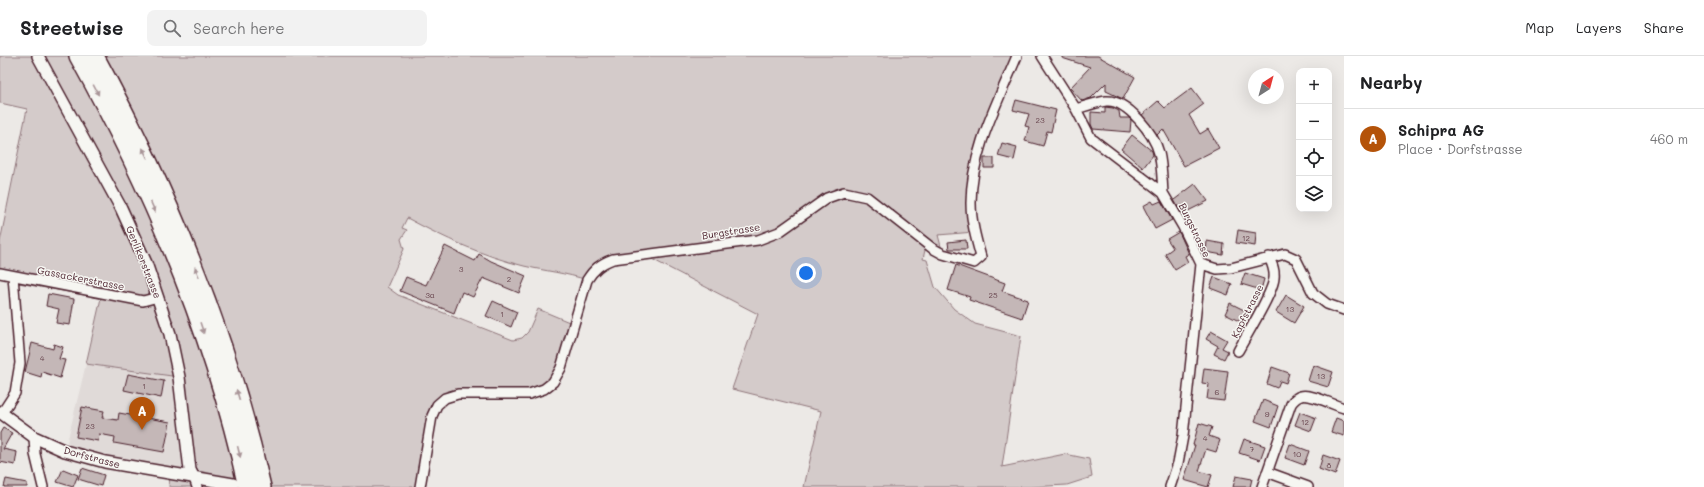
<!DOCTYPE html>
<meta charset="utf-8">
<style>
body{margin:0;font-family:Mali,sans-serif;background:#f2f2f2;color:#202124}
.controls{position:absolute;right:12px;top:12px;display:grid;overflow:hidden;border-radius:8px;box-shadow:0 4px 16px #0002}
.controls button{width:36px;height:36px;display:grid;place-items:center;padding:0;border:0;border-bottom:1px solid #e0e0e0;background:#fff;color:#202124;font:20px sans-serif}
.compass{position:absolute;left:1248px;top:12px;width:36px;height:36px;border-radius:50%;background:#fff;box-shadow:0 4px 16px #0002;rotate:36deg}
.you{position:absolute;left:806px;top:217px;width:14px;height:14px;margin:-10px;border:3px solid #fff;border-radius:50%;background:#1a73e8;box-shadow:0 0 0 6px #1a73e833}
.badge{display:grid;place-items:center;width:26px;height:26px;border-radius:50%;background:#b45309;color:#fff;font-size:13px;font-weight:700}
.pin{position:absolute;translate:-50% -33px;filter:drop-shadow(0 1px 2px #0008)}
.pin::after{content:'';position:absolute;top:21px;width:14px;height:12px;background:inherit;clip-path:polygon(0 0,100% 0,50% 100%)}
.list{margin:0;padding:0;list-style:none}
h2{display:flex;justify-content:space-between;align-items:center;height:52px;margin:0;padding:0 16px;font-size:17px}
h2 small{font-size:13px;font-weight:400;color:#757577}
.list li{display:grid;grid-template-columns:26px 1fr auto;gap:12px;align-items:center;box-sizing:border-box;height:60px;padding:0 16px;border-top:1px solid #e0e0e0}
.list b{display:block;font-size:15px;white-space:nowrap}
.list p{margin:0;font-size:13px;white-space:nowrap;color:#757577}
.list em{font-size:13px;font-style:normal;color:#757577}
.icon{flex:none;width:22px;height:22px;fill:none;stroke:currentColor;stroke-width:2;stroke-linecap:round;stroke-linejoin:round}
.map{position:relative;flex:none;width:1344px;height:431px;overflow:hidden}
header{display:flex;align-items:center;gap:24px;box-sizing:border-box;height:56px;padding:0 20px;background:#fff;border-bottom:1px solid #e0e0e0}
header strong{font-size:19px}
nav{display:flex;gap:22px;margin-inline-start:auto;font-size:14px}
.search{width:280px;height:36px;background:#f2f2f2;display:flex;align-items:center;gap:10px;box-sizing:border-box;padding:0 14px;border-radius:8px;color:#757577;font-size:15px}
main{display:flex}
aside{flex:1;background:#fff}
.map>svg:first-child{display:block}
.built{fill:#e0dad8}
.green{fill:#d4cbca;stroke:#8f757a}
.building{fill:#c4b7b7;stroke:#4a1f2b}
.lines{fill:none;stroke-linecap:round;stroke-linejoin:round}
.minor-casing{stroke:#4a1f2b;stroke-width:12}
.tertiary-casing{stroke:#4a1f2b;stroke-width:14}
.motorway-casing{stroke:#4a1f2b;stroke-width:20}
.minor{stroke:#f6f6f2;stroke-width:9}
.tertiary{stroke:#f6f6f2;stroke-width:11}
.motorway{stroke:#f6f6f2;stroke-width:17}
.oneway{fill:#a99598}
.labels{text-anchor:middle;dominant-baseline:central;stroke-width:3;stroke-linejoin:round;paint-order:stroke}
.number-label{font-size:8px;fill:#68454e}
.street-label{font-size:10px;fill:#4a1f2b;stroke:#f6f6f2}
</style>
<header>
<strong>Streetwise</strong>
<div class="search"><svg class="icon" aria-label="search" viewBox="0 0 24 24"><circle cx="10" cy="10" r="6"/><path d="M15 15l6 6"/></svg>Search here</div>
<nav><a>Map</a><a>Layers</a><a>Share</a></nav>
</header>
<main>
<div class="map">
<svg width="1344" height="431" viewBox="0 0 1344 431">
<rect width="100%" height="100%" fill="#ece9e6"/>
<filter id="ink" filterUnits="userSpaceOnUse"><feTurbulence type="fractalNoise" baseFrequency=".025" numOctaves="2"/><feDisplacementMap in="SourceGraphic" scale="8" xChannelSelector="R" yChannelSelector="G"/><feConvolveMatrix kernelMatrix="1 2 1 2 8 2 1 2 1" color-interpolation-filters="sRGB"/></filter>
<g filter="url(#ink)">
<path class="built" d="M 86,308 L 179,321 L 194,422 L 65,395 Z"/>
<path class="green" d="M 0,0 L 1017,0 L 972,121 L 974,176 L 938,179 L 943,198 L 932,192 L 925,194 L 923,203 L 927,204 L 935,231 L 954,253 L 975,268 L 1021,280 L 1002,411 L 1065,398 L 1089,403 L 1092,421 L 1067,429 L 1029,431 L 804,431 L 821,355 L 732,333 L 758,258 L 644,199 L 613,203 L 587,224 C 566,217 545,215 524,210 C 483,200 444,182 407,162 L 402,172 L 407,174 L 401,183 L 404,193 L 387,231 L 398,239 L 513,284 L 522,282 L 528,276 L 538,253 L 574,268 L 561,312 L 544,333 L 458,338 L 437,349 L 420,431 L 169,431 L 170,417 L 193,422 L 179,321 L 86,308 L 101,242 L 13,226 L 0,219 L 0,186 L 27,53 L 0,47 Z"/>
<path class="building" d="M 1062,0 L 1098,0 L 1135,21 L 1123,43 L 1106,35 L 1106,27 L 1091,42 L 1082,45 L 1070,32 L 1090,11 L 1062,2 Z
M 1192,32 L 1204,48 L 1189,59 L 1200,78 L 1208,73 L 1219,92 L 1184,110 L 1163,73 L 1157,79 L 1142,59 L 1158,45 L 1165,52 Z
M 1016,44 L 1056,54 L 1051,76 L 1047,75 L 1043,90 L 1025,85 L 1029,71 L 1025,70 L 1029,58 L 1013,54 Z
M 1105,51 L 1113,52 L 1119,55 L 1120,62 L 1129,62 L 1131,64 L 1130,76 L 1093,73 L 1091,68 L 1091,56 L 1105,57 Z
M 1132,79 L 1152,95 L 1153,99 L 1143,112 L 1121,93 Z
M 1002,87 L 1017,91 L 1014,104 L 998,100 Z
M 984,102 L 994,102 L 994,112 L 984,112 Z
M 1195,128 L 1208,145 L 1182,158 L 1174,144 Z
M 1152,145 L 1154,148 L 1161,145 L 1172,164 L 1155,173 L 1143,150 Z
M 1238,174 L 1256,177 L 1255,190 L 1236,187 Z
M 1179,176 L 1189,198 L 1185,200 L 1188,206 L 1175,214 L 1165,198 L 1173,192 L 1167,183 Z
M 966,184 L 967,193 L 949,193 L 948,186 Z
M 1207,185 L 1224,188 L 1223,199 L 1206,196 Z
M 445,190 L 475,205 L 479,198 L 491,205 L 526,220 L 519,237 L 483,222 L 473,241 L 462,236 L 454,257 L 400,235 L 406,221 L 426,229 Z
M 956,209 L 1005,227 L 1002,235 L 1028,244 L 1022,262 L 969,244 L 970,241 L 948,234 Z
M 1245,217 L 1264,223 L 1261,234 L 1241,228 Z
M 1214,221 L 1232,228 L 1228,239 L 1210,232 Z
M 48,238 L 74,243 L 70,269 L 56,267 L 59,253 L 46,250 Z
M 1286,239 L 1304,250 L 1294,267 L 1276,256 Z
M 493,245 L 517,256 L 511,271 L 486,260 Z
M 1230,247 L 1248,256 L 1243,267 L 1225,258 Z
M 1211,275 L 1227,284 L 1222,292 L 1228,295 L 1224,303 L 1214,298 L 1218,290 L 1206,283 Z
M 32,287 L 53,293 L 54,288 L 63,291 L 59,303 L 65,304 L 60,322 L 42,316 L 41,321 L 25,316 Z
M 1313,309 L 1333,316 L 1328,331 L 1308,325 Z
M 1272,311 L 1289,317 L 1286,327 L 1280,325 L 1277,332 L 1267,328 Z
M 1204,312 L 1228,315 L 1224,345 L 1207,343 L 1209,328 L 1202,327 Z
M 128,318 L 164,325 L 161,342 L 124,334 Z
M 1263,344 L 1278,350 L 1271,371 L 1255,365 Z
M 82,351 L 104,355 L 102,362 L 118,364 L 119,357 L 170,366 L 164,396 L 114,387 L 115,381 L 99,378 L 98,385 L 76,381 Z
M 1300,356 L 1316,362 L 1311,375 L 1295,369 Z
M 1336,362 L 1344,365 L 1344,380 L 1331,376 Z
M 1199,367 L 1212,371 L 1209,380 L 1220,384 L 1216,396 L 1206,393 L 1199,415 L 1212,419 L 1208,431 L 1184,424 L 1195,389 L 1193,389 Z
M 3,372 L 12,377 L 3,393 L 17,396 L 15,409 L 0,406 L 0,377 Z
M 1244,383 L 1265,390 L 1260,404 L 1239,397 Z
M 1290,388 L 1309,395 L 1304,409 L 1285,402 Z
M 1323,399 L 1340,405 L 1335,419 L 1319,413 Z
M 82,412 L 104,419 L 101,430 L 78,423 Z
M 63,413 L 78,419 L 73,431 L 57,426 Z
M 1236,420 L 1252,423 L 1250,431 L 1233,431 Z
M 6,423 L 27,427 L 27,431 L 4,431 Z"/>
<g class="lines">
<g class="minor-casing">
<path id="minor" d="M 1042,0 L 1076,53 L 1091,82 L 1163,137 L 1183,171 L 1201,208 L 1183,380 L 1178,407 L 1170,431
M 1076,53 C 1086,50 1097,46 1106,45 C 1127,43 1154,78 1159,97 C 1162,109 1162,124 1163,137
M 1201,208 L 1217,213 L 1231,212 L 1285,198 L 1296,203 L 1313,237 L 1327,248 L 1344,254
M 0,217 L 143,245 L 158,241
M 1238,295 C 1246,280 1273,237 1274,222 C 1275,214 1272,208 1269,201
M 2,357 L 15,337 L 20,307 L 13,220
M 34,381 L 35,398 L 43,431
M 1267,416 L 1308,431
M 194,422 L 197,431
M 420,431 L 432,360 L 437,349 L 445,342 L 458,338 L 529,338 L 544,333 L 553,326 L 561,312 L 587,224 C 594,213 600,208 613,203 L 758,184 L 779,176 L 827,142 L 844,136 L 867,141 L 932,192 L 943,198 L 974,207 L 981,201 C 976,183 971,165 971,147 C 971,95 998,46 1017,0
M 1262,431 L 1291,348 C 1293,345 1296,341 1301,340 C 1310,337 1334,349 1344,352"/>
</g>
<g class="tertiary-casing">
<path id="tertiary" d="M 38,0 L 121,152 L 146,207 L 170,278 L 179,321 L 190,414 L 194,422
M 0,356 L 34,381 L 65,395 L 105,406 L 233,428"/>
</g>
<g class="motorway-casing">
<path id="motorway" d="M 78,0 C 153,135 214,280 247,431
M 95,0 C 169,136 228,279 262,431"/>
</g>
<use href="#minor" class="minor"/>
<use href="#tertiary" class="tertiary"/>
<use href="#motorway" class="motorway"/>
</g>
<defs><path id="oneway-solid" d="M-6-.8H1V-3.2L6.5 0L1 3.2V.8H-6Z"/></defs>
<g class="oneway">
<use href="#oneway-solid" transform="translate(96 34) rotate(62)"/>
<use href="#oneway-solid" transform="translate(145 97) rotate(-116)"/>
<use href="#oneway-solid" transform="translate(153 151) rotate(66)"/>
<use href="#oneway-solid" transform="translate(197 216) rotate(-111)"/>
<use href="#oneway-solid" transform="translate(202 272) rotate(71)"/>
<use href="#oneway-solid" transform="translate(238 339) rotate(-106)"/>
<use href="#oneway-solid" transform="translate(239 396) rotate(76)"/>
</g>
</g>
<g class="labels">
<g class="number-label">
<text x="1040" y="64">23</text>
<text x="1246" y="182">12</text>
<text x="461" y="213">3</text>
<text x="509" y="223">2</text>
<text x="430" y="239">3a</text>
<text x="993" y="239">25</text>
<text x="1290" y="253">13</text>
<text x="502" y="258">1</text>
<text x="42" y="302">4</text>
<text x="1321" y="320">13</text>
<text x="144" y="330">1</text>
<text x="1217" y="336">6</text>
<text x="1267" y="358">9</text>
<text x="1305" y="366">12</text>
<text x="90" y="370">23</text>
<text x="1205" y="382">4</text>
<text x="1252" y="393">7</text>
<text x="1297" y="398">10</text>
<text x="1329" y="409">8</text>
</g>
<g class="street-label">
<text transform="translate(1195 174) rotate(64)">Burgstrasse</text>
<text transform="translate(731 175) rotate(-9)">Burgstrasse</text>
<text transform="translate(144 206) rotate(68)">Gerlikerstrasse</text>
<text transform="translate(81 222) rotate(11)">Gassackerstrasse</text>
<text transform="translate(1247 255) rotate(-63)">Kapfstrasse</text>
<text transform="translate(92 401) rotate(15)">Dorfstrasse</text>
</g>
</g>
</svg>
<div class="controls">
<button>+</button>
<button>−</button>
<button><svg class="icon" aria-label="locate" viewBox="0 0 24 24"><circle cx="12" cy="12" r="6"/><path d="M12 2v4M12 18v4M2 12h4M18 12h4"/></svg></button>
<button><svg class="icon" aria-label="layers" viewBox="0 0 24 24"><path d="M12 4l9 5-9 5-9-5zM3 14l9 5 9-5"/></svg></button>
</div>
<svg class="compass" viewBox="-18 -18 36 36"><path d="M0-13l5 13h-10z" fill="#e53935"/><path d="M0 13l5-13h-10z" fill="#757577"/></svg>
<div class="you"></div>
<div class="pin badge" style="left:142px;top:374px">A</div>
</div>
<aside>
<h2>Nearby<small></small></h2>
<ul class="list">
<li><span class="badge">A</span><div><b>Schipra AG</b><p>Place · Dorfstrasse</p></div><em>460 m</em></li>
</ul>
</aside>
</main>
